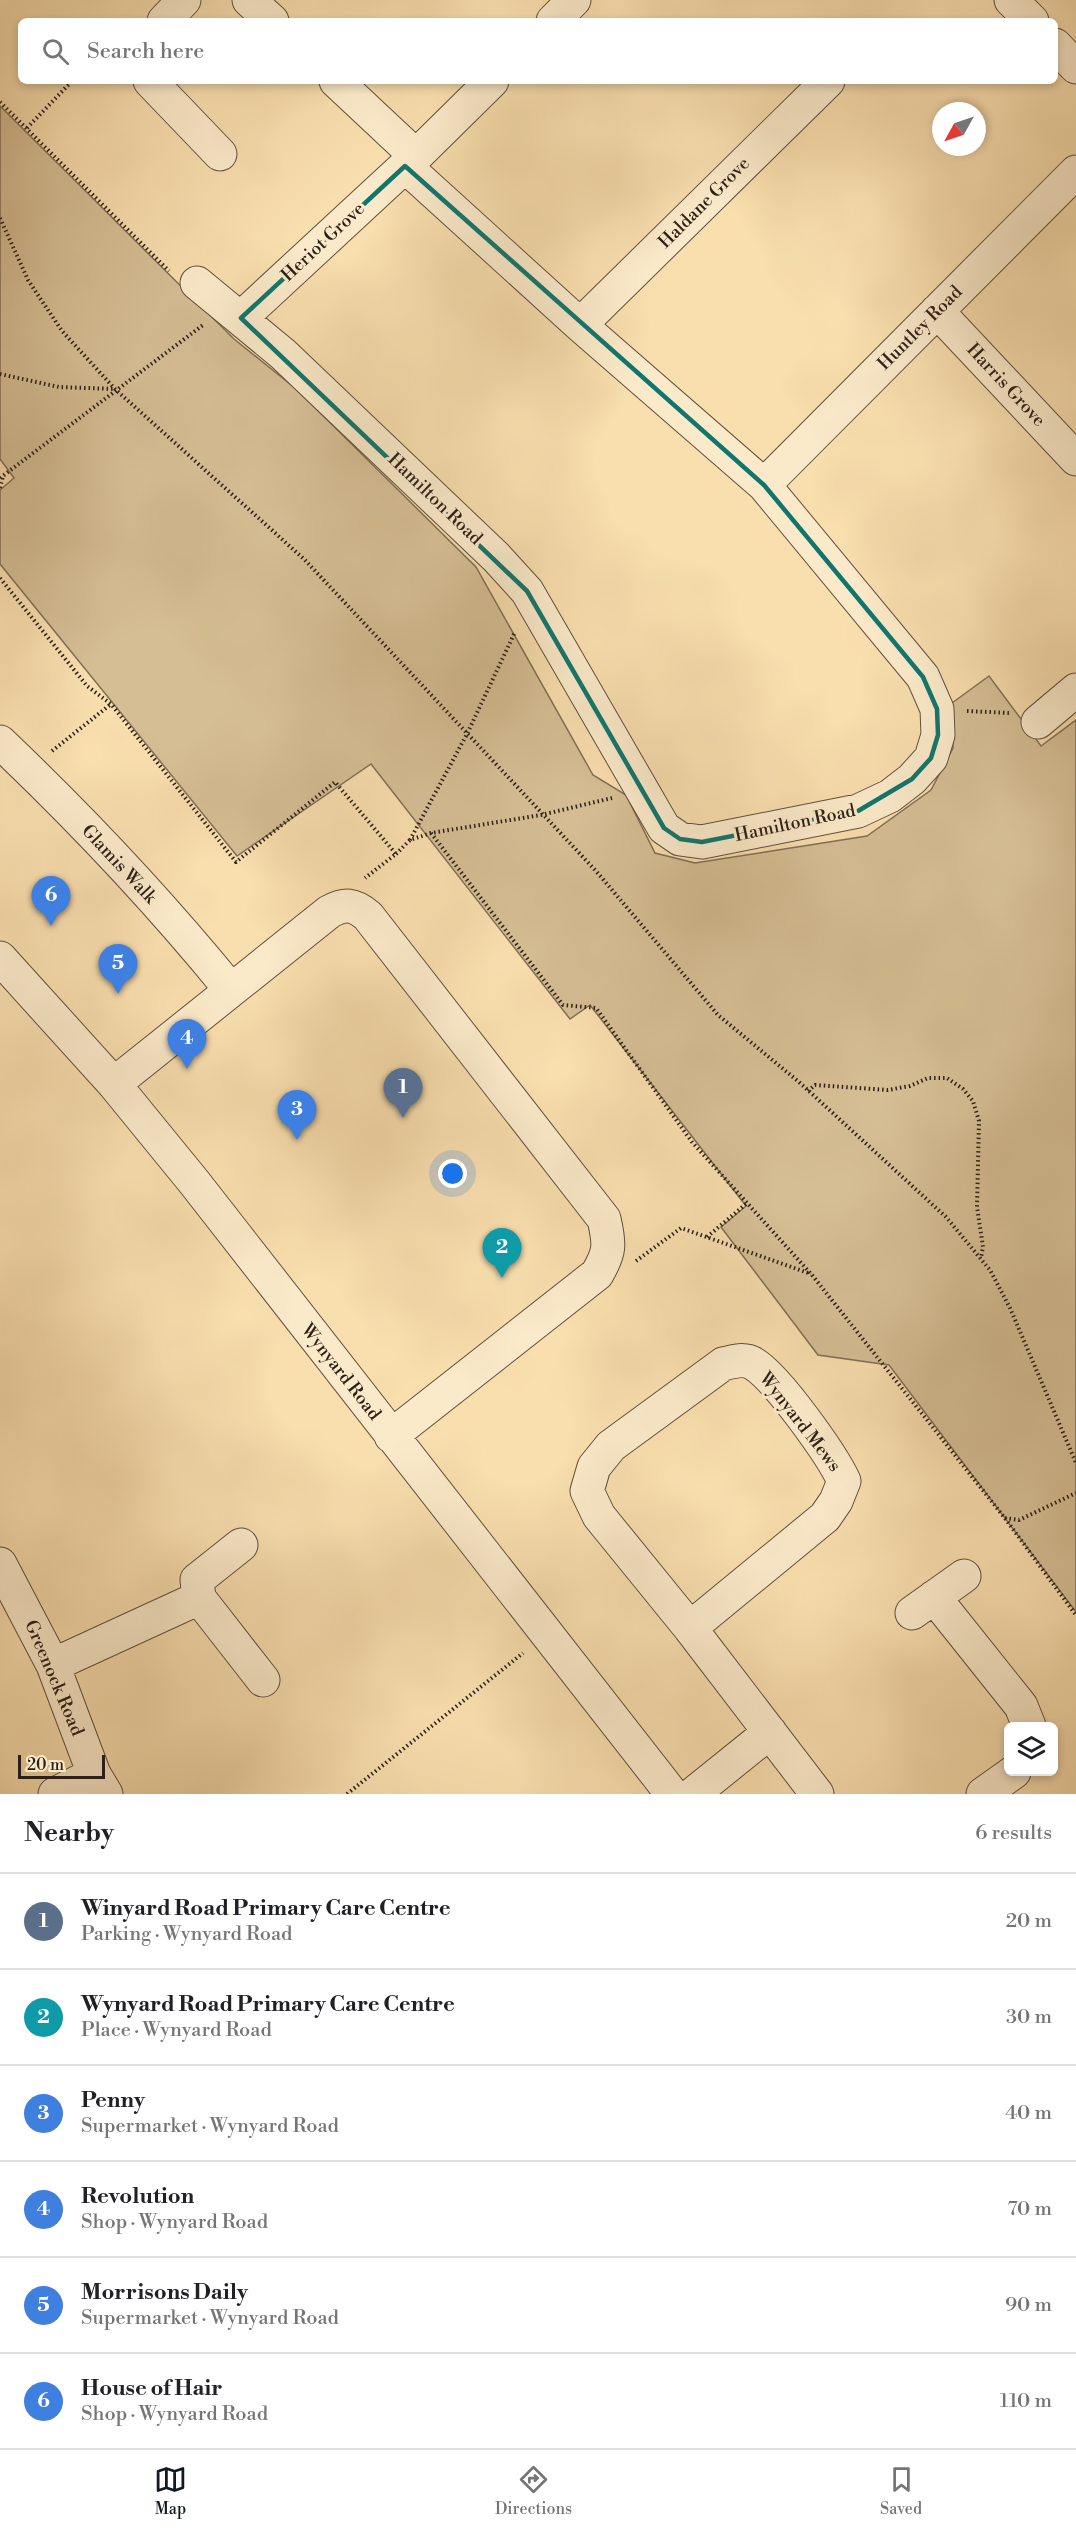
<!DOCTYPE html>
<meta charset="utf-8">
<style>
body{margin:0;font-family:"Libre Bodoni",serif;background:#f6f6f6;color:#202124}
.controls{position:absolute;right:18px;bottom:18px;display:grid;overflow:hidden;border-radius:9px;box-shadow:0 3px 9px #0003}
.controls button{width:54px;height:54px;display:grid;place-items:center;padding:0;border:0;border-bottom:2px solid #e0e0e0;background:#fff;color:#202124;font:30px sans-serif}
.compass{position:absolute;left:932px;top:102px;width:54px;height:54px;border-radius:50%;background:#fff;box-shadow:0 3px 9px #0003;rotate:230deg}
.scale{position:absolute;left:18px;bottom:15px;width:87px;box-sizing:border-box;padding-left:6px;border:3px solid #2d2018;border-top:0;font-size:16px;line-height:21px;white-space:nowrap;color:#2d2018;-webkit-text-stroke:4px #fbeaca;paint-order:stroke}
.you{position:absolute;left:453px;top:1174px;width:21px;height:21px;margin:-15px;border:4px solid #fff;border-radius:50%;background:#1a73e8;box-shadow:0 0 0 9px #1a73e833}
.badge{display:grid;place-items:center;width:39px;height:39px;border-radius:50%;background:#111827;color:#fff;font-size:20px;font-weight:700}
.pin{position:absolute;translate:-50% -50px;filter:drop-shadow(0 2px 3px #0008)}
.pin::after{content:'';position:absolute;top:32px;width:21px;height:18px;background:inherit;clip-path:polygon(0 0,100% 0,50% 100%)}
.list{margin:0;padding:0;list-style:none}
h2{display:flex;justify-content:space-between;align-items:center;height:78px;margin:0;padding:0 24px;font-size:26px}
h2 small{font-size:20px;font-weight:400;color:#757577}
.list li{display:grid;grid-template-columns:39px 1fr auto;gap:18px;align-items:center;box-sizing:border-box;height:96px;padding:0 24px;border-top:2px solid #e0e0e0}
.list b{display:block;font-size:22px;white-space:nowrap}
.list p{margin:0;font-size:20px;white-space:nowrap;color:#757577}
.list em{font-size:20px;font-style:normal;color:#757577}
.icon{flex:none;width:33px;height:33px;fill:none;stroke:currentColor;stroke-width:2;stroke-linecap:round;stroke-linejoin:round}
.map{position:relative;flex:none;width:1076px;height:1794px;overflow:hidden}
.search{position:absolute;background:#fff;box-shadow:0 3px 9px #0003;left:18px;right:18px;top:18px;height:66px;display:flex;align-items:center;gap:15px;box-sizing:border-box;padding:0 21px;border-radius:9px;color:#757577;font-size:22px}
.sheet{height:654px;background:#fff}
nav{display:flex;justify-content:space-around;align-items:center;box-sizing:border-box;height:84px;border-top:2px solid #e0e0e0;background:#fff;font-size:16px;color:#757577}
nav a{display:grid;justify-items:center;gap:3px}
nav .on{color:#111827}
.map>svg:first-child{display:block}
.green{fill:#d6be94;stroke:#826f56;stroke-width:1.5}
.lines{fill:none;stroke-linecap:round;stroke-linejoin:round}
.minor-casing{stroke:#60503e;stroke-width:35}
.path{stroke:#2d2018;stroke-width:4;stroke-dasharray:1.5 3;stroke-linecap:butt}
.minor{stroke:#fbeaca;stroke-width:33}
.marked{fill:none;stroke:#0f766e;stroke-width:4.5;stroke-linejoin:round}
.labels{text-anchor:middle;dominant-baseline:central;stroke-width:6;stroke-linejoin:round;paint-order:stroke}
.street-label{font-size:18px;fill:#2d2018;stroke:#fbeaca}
</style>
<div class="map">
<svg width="1076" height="1794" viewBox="0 0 1076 1794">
<rect width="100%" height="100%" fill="#f9deae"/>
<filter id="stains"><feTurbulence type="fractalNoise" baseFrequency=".00333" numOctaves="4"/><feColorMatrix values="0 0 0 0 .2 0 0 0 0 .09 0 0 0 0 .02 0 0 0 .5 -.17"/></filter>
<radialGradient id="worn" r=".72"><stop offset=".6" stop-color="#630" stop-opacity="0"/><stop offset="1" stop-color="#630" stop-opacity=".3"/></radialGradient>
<path class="green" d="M 0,106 L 234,339 L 295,388 L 476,567 L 593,775 L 626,795 L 655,853 L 695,863 L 867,836 L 931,790 L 953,748 L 952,703 L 989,676 L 1041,746 L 1076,720 L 1076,1612 L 889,1365 L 818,1355 L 721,1227 L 746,1206 L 590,1005 L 570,1019 L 371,764 L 237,856 L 0,564 L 0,490 L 14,478 L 0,459 Z"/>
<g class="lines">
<g class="minor-casing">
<path id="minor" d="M 249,0 L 272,21
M 1011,0 L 1032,21
M 164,21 L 184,0
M 553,21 L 574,0
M 1055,45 L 1076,67
M 150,81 L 220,154
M 336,81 L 416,156
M 197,283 L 283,354 L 496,557 L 527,591 L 664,828 L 680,839 L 702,842 L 858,811 L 890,796 L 912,779 L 931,758 L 938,735 L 937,709 L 923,677 L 764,485 L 580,325 L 405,166
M 937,311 L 1076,459
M 241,318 L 416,156 L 492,81
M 580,325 L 828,81
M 764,485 L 1076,172
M 1038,722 L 1076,690
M 0,742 C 82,820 160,903 231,990
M 0,958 L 114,1084 L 194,1182 L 672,1794
M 114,1084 L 329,912 C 345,903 354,904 368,916 L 604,1219 C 610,1245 610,1252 597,1274 L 391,1436
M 0,1564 L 53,1665 L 94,1774 L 106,1794
M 934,1597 L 1021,1706 L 1029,1726
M 199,1598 L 197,1580 L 241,1545
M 912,1613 L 964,1576
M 690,1628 L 825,1517 L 836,1501 L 844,1481 C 832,1455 778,1379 754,1364 C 745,1358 734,1361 723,1364 L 611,1446 L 594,1467 L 587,1491 L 599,1516 L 690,1628 L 817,1794
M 53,1665 L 199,1598 L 263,1680
M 55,1794 L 94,1774
M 693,1794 L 770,1732
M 983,1794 L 1014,1772"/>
</g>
<path class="path" d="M 0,102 L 169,271
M 27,128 L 72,81
M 0,218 L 28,280 L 62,331 L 115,389 L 304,559 L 596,871 L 718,1015 L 799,1082 L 946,1217 L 990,1270 L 1010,1308 L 1076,1463
M 0,374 L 59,387 L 115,389
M 0,478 L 203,325
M 0,488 L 3,476
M 0,578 L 87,686 L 111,704 L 236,862 L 335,782 L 396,854 L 365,878
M 967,711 L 1010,713
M 52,751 L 111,704
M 431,833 L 563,1005 L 596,1008 L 692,1142 L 812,1275 L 1004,1517 L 1076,1615
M 410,840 L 467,734 L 515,632
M 396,854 L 410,840 L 431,833 L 541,815 L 612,798
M 808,1091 L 815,1085 L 888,1090 L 910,1086 L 928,1078 L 947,1078 L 963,1089 L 973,1101 L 979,1121 L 977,1207 L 983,1247 L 981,1258
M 707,1237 L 747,1203
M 636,1261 L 681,1228 L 811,1274
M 1005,1518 L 1019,1520 L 1076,1493
M 347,1794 L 523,1653"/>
<use href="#minor" class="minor"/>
</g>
<path class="marked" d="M 405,166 L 764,485 L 923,677 L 937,709 L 938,735 L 931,758 L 912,779 L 858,811 L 702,842 L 680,839 L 664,828 L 527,591 L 241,318 Z"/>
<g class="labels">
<g class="street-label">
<text transform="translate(704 203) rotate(-45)">Haldane Grove</text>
<text transform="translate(323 242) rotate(-43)">Heriot Grove</text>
<text transform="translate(920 328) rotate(-45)">Huntley Road</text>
<text transform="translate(1006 385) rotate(47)">Harris Grove</text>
<text transform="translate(435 499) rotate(44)">Hamilton Road</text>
<text transform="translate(795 823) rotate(-12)">Hamilton Road</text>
<text transform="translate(119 864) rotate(47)">Glamis Walk</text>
<text transform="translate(341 1372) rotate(52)">Wynyard Road</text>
<text transform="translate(800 1422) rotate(52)">Wynyard Mews</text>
<text transform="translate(54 1678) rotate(67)">Greenock Road</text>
</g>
</g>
<rect width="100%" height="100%" filter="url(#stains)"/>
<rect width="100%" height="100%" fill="url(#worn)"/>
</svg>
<div class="controls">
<button><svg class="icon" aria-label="layers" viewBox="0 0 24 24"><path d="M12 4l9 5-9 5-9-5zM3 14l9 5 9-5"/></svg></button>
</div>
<svg class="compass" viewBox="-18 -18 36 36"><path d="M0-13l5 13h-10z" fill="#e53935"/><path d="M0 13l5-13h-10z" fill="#757577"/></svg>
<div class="scale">20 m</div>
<div class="you"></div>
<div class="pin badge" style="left:403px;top:1118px;background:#5c6f8a">1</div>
<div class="pin badge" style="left:502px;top:1278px;background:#0f9aa8">2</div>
<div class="pin badge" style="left:297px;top:1140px;background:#3f7fe0">3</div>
<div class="pin badge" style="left:187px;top:1069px;background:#3f7fe0">4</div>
<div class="pin badge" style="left:118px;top:994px;background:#3f7fe0">5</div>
<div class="pin badge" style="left:51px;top:926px;background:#3f7fe0">6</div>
<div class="search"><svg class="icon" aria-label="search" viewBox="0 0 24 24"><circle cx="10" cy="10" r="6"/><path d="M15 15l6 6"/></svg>Search here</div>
</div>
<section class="sheet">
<h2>Nearby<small>6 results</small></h2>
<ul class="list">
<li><span class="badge" style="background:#5c6f8a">1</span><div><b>Winyard Road Primary Care Centre</b><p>Parking · Wynyard Road</p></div><em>20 m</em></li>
<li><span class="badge" style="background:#0f9aa8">2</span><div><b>Wynyard Road Primary Care Centre</b><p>Place · Wynyard Road</p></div><em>30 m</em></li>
<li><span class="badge" style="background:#3f7fe0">3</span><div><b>Penny</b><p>Supermarket · Wynyard Road</p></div><em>40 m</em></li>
<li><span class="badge" style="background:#3f7fe0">4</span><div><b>Revolution</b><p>Shop · Wynyard Road</p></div><em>70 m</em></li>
<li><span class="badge" style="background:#3f7fe0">5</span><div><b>Morrisons Daily</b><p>Supermarket · Wynyard Road</p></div><em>90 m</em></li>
<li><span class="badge" style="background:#3f7fe0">6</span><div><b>House of Hair</b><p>Shop · Wynyard Road</p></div><em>110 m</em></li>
</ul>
</section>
<nav>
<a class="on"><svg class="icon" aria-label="map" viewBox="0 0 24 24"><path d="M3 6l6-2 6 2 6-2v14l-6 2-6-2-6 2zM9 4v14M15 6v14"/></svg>Map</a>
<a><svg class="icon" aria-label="directions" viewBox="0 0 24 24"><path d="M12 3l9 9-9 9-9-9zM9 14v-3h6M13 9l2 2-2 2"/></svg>Directions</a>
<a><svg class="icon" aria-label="saved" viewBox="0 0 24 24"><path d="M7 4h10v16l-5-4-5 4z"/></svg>Saved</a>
</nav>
